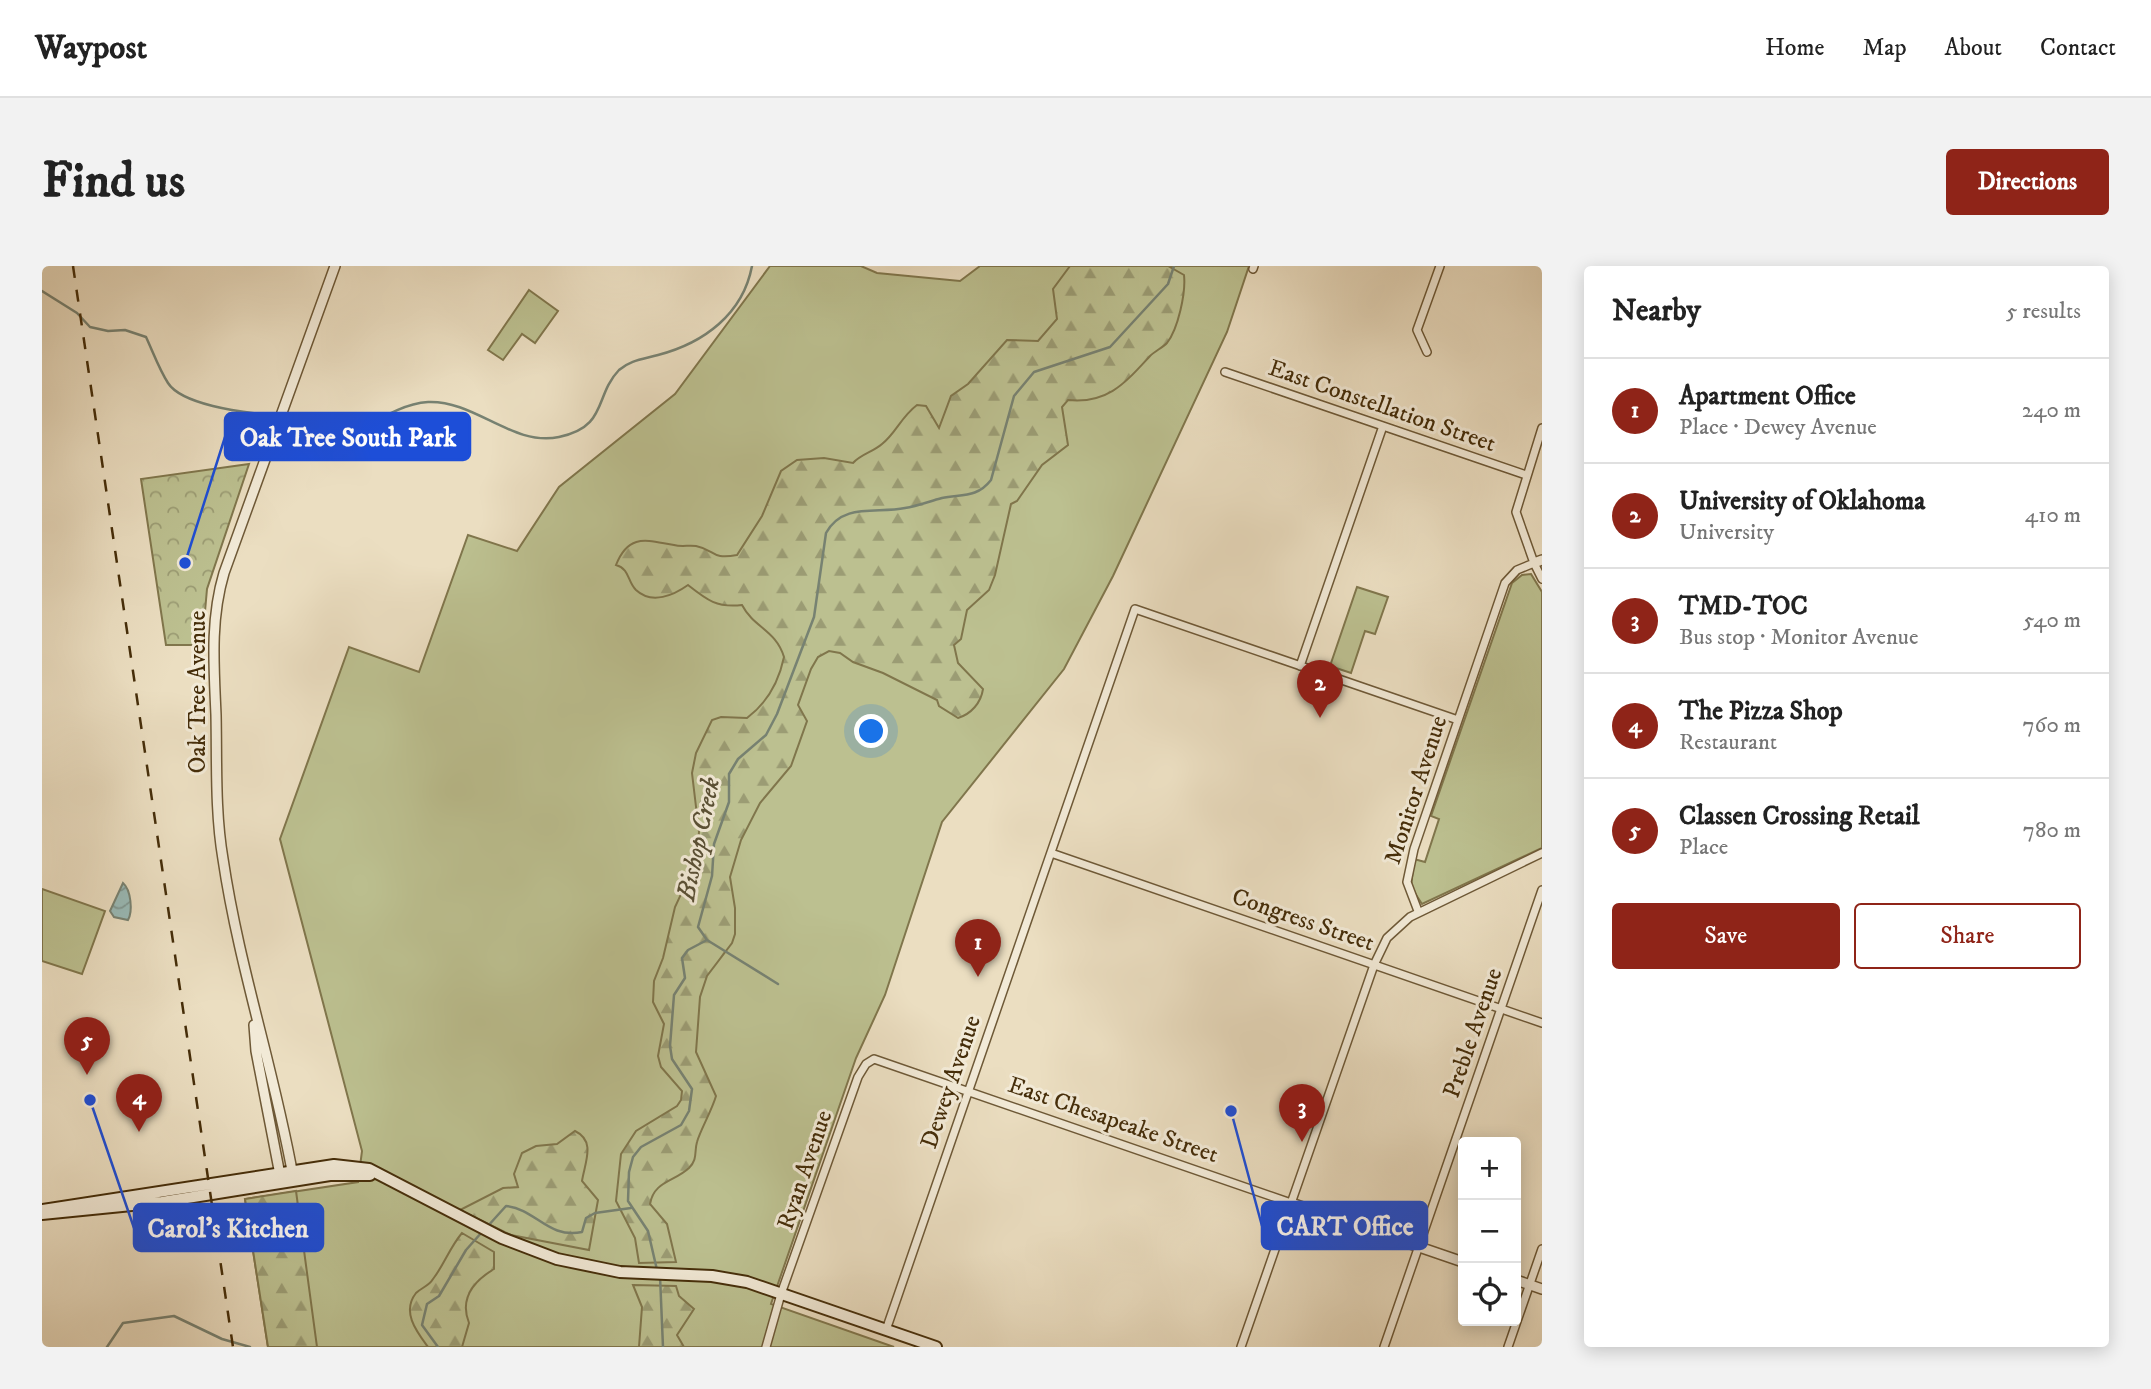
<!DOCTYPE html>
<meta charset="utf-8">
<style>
body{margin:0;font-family:"IM FELL DW Pica",serif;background:#f2f2f2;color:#222}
.controls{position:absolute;right:21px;bottom:21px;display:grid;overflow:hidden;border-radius:7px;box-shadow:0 4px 18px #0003}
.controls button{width:63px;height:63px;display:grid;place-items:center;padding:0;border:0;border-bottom:2px solid #e0e0e0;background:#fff;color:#222;font:35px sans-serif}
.you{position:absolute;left:830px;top:466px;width:24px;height:24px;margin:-18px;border:5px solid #fff;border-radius:50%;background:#1a73e8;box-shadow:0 0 0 10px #1a73e833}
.badge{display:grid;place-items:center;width:46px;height:46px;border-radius:50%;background:#8f2418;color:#fff;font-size:23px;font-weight:700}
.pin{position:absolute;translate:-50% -58px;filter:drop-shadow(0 2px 4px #0008)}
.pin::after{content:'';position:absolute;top:37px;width:24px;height:21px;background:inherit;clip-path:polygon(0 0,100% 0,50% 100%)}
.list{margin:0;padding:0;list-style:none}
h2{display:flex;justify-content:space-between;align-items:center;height:91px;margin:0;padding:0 28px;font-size:30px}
h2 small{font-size:23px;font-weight:400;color:#767676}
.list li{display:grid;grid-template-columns:46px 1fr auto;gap:21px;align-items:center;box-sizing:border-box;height:105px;padding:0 28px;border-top:2px solid #e0e0e0}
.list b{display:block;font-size:26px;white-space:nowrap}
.list p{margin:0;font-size:23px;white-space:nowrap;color:#767676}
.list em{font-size:23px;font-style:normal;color:#767676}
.actions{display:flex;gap:14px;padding:21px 28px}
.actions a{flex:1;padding:16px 0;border:2px solid #8f2418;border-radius:7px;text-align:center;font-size:24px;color:#8f2418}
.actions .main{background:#8f2418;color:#fff}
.icon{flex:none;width:38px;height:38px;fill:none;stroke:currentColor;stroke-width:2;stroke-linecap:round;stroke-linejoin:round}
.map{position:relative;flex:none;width:1500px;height:1081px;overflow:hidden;border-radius:7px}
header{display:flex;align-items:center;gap:42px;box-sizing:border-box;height:98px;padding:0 35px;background:#fff;border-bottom:2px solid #e0e0e0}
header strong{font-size:33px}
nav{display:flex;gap:38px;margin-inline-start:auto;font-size:24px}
.intro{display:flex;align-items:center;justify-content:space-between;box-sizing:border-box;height:168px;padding:0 42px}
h1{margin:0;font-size:49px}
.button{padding:18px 32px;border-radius:7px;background:#8f2418;color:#fff;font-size:24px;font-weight:700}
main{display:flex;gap:42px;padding:0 42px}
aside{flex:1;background:#fff;border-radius:7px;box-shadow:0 4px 18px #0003}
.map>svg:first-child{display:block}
.green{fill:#bcc090;stroke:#80764c;stroke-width:2}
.forest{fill:url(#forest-firs);stroke:#80764c;stroke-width:2}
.park{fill:url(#park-crowns);stroke:#80764c;stroke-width:2}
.water{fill:url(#water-waves);stroke:#778272;stroke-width:2}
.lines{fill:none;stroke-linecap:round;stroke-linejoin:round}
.stream{stroke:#778272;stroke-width:2.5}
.minor-casing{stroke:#6e5937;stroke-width:10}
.tertiary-casing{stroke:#6e5937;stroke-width:12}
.secondary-casing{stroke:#452d09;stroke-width:14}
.minor{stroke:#f2ead7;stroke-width:7}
.tertiary{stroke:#f2ead7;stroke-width:9}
.secondary{stroke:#f2ead7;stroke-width:10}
.rail{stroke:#452d09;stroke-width:2.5;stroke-dasharray:12 12;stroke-linecap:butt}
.labels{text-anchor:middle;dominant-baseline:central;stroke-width:6;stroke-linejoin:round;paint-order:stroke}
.street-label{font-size:24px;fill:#452d09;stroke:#f2ead7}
.water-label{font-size:26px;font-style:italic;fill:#5a5035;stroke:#f2ead7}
.leader{fill:none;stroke:#1d4ed8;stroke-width:2.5}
.callout-dot{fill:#1d4ed8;stroke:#f2ead7;stroke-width:2.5}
.callout{fill:#1d4ed8;stroke:#1d4ed8;stroke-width:2.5}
.callout-label{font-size:26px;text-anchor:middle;font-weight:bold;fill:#fff}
</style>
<header>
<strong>Waypost</strong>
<nav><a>Home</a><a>Map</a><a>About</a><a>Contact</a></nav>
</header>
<div class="intro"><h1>Find us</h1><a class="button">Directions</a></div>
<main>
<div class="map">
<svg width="1500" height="1081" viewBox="0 0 1500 1081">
<defs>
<pattern id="forest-firs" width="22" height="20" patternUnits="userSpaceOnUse" patternTransform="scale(1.75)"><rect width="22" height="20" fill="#bcc090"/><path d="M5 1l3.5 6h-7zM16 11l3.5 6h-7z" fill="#9b9c74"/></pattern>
<pattern id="park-crowns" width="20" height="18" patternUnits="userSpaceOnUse" patternTransform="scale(1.75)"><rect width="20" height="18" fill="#bcc090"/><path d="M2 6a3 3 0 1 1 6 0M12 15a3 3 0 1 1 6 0" fill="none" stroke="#9b9c74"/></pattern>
<pattern id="water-waves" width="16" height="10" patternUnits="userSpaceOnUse" patternTransform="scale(1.75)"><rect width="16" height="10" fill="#99bbb8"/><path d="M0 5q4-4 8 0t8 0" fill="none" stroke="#7f9894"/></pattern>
</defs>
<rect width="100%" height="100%" fill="#ebdec1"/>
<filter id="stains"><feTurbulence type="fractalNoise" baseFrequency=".00286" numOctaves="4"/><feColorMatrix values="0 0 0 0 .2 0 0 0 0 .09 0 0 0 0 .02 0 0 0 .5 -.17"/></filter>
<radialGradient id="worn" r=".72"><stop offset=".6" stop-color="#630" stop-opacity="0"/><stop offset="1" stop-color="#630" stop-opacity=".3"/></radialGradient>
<path class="green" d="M 728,0 L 819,0 L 835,7 L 918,15 L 938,0 L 1207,0 L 1185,66 L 1071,310 L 1022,403 L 900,556 L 843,729 L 814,792 L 729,1038 L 852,1081 L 226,1081 L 203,933 L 316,916 L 320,885 L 238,573 L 307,381 L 377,406 L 426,269 L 475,285 L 517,221 L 633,128 Z
M 487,24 L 516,45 L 493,77 L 480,68 L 461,94 L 446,84 Z
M 1489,308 L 1500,326 L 1500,582 L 1380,638 L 1369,621 L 1372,593 L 1383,596 L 1397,553 L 1389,550 L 1470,317 L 1480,309 Z
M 1315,321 L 1346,331 L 1333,368 L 1323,365 L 1309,407 L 1288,400 Z
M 0,623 L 63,645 L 40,708 L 0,695 Z"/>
<path class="forest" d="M 1028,0 L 1126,0 L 1142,9 C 1144,27 1136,63 1125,77 C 1120,82 1113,85 1108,90 C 1083,117 1066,138 1026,134 L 1020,141 L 1026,179 L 1000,199 L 975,235 L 969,238 L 953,309 L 947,324 L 925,344 L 919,373 L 912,379 L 916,397 L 941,423 C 939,437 929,448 916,452 L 897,440 L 895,434 L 841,407 L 811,396 L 798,387 L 787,385 L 776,391 L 769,403 L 756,439 L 765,455 L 749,500 L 718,537 L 699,574 L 688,611 L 693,642 L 693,668 L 690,677 L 665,710 L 658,731 L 654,786 L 674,830 C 670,844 658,865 655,876 C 652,886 656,893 647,902 C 632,916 612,915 608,938 L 625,958 L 634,996 L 597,997 L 593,972 L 574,935 L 579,888 L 594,865 L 635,840 L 639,834 L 640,825 L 619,801 L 616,790 L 622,758 L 611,736 L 612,715 L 621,692 L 633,641 L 654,596 L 657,566 L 650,507 L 654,487 L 670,454 L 679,451 L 705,452 C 725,437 737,415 742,391 C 734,364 712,362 700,339 C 675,342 665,334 646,319 C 632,329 610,339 594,324 C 585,315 588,303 574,299 C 587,266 606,275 632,279 C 639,281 647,279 654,280 C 674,284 669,294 695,289 L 720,250 L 739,205 L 755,194 L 782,192 L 811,197 C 819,188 831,186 840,178 C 854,167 859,151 875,139 L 884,140 L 897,162 L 909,130 L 926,118 L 965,74 L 996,75 L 1015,53 L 1011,23 Z
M 533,865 C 554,875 543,896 540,915 L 556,934 L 547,984 L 469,969 L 418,944 L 461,922 L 476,921 L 472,908 L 480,887 L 494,880 L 515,878 Z
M 254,925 L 275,1081 L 226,1081 L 203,933 Z
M 420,967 L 452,986 L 452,1003 C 432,1015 417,1032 427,1057 L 420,1081 L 386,1081 C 375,1066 359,1046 374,1027 C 379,1022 387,1020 391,1013 C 402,999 408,981 420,967 Z
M 591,1019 L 634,1020 L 637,1030 L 652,1043 L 635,1069 L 642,1081 L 597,1081 L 600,1041 Z"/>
<path class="park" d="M 207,198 L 165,323 L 160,379 L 124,379 L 99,213 Z"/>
<path class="water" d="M 81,617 C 89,624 91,645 86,654 L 72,651 L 68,645 Z"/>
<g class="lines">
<path class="stream" d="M 0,25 L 35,47 L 48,61 L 66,65 L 83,64 L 104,71 C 111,86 117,103 126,117 C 140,139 200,146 225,149
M 247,157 L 274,161 L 294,176 C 324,164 353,138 386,136 C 433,134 471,181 517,171 C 566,161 552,130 577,104 C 588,94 602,93 616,89 C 662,77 701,48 710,0
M 665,674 L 736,718
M 445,961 L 464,940 C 494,943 506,973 540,966 L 544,952 L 553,947 L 589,942
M 615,1004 L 606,965 L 586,935 L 587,906 L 591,891 L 599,881 L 639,859 L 647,845 L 650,823 L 630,793 L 628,780 L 632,729 L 643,712 L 640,692 L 646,684 L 665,674 L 656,661 L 670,610 L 672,578 L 687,536 L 687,508 L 696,493 L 724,469 L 735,448 L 772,351 L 784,267 C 801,236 835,248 863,242 C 876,240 888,235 900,232 C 920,228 935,232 949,214 L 972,130 L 992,106 L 1068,81 L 1126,18 L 1132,0
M 618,1010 L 621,1081
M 65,1081 L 81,1057 L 132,1050 L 180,1073 L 208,1081
M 396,1081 L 380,1059 L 385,1038 L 397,1030 L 424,984 L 440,966"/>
<g class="minor-casing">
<path id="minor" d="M 1211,3 L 1212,0
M 1385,86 L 1375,64 L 1398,0
M 1183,106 L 1484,209
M 1492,297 L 1500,313
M 1258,400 L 1341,160
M 1009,587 L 1500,757
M 1376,645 L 1365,616 L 1372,583 L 1463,317 L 1475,304 L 1492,297 L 1474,246 L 1500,162
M 844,1064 L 1093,343 L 1416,454
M 724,1081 L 739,1028 L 816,811 L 824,798 L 832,793 L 1249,937
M 1199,1081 L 1332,699 L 1345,672 L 1368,651 L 1500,587
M 1342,1081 L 1500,624
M 1466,1081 L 1500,983"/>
</g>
<g class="tertiary-casing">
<path id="tertiary" d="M 1492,297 L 1500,294
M 212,759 L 214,785 L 239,914
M 251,910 C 232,803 197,701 181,593 C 173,546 175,497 174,449 C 172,401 168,354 182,307 L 293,0
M 1249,937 L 1421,996
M 1474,1014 L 1500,1023"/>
</g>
<g class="secondary-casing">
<path id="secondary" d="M 0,944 L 292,899 L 327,903 L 460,972 L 515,993 L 578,1006 L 670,1010 L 705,1016 L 894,1081
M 0,948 L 120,936 L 288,909 L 328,909"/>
</g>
<use href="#minor" class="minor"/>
<use href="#tertiary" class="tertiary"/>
<use href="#secondary" class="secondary"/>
<path class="rail" d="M 31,0 L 191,1081"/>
</g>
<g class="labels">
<g class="street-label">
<text transform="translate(1340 140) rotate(19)">East Constellation Street</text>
<text transform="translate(156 426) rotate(-90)">Oak Tree Avenue</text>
<text transform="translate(1374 524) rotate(-72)">Monitor Avenue</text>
<text transform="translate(1261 654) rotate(19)">Congress Street</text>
<text transform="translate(1431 767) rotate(-71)">Preble Avenue</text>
<text transform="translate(909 816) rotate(-71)">Dewey Avenue</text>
<text transform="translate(1071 854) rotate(19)">East Chesapeake Street</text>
<text transform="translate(763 904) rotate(-71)">Ryan Avenue</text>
</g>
<g class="water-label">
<text transform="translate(657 573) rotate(-78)">Bishop Creek</text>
</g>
</g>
<path class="leader" d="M143 297L183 171M1189 845L1220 960M48 834L92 962"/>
<g class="callout-dot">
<circle cx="143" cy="297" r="7"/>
<circle cx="1189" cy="845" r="7"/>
<circle cx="48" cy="834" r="7"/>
</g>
<g class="callout">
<rect x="183" y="147" width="245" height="47" rx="7"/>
<rect x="1220" y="936" width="165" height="47" rx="7"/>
<rect x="92" y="938" width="189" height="47" rx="7"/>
</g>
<g class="callout-label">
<text x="306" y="180">Oak Tree South Park</text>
<text x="1303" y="969">CART Office</text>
<text x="186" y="971">Carol's Kitchen</text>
</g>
<rect width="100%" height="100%" filter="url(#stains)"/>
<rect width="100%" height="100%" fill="url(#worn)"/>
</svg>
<div class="controls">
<button>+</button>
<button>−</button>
<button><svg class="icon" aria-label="locate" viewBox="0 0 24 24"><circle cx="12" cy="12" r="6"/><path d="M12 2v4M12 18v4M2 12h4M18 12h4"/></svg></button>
</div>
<div class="you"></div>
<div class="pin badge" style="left:936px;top:711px">1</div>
<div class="pin badge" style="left:1278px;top:452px">2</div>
<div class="pin badge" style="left:1260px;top:876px">3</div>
<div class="pin badge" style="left:97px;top:866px">4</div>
<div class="pin badge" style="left:45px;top:809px">5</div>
</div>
<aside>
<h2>Nearby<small>5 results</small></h2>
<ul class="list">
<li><span class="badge">1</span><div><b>Apartment Office</b><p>Place · Dewey Avenue</p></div><em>240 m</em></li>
<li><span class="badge">2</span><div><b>University of Oklahoma</b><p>University</p></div><em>410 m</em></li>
<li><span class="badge">3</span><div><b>TMD-TOC</b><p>Bus stop · Monitor Avenue</p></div><em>540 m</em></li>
<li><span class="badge">4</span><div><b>The Pizza Shop</b><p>Restaurant</p></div><em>760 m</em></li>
<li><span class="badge">5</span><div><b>Classen Crossing Retail</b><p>Place</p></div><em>780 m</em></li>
</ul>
<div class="actions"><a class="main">Save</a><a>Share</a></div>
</aside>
</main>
